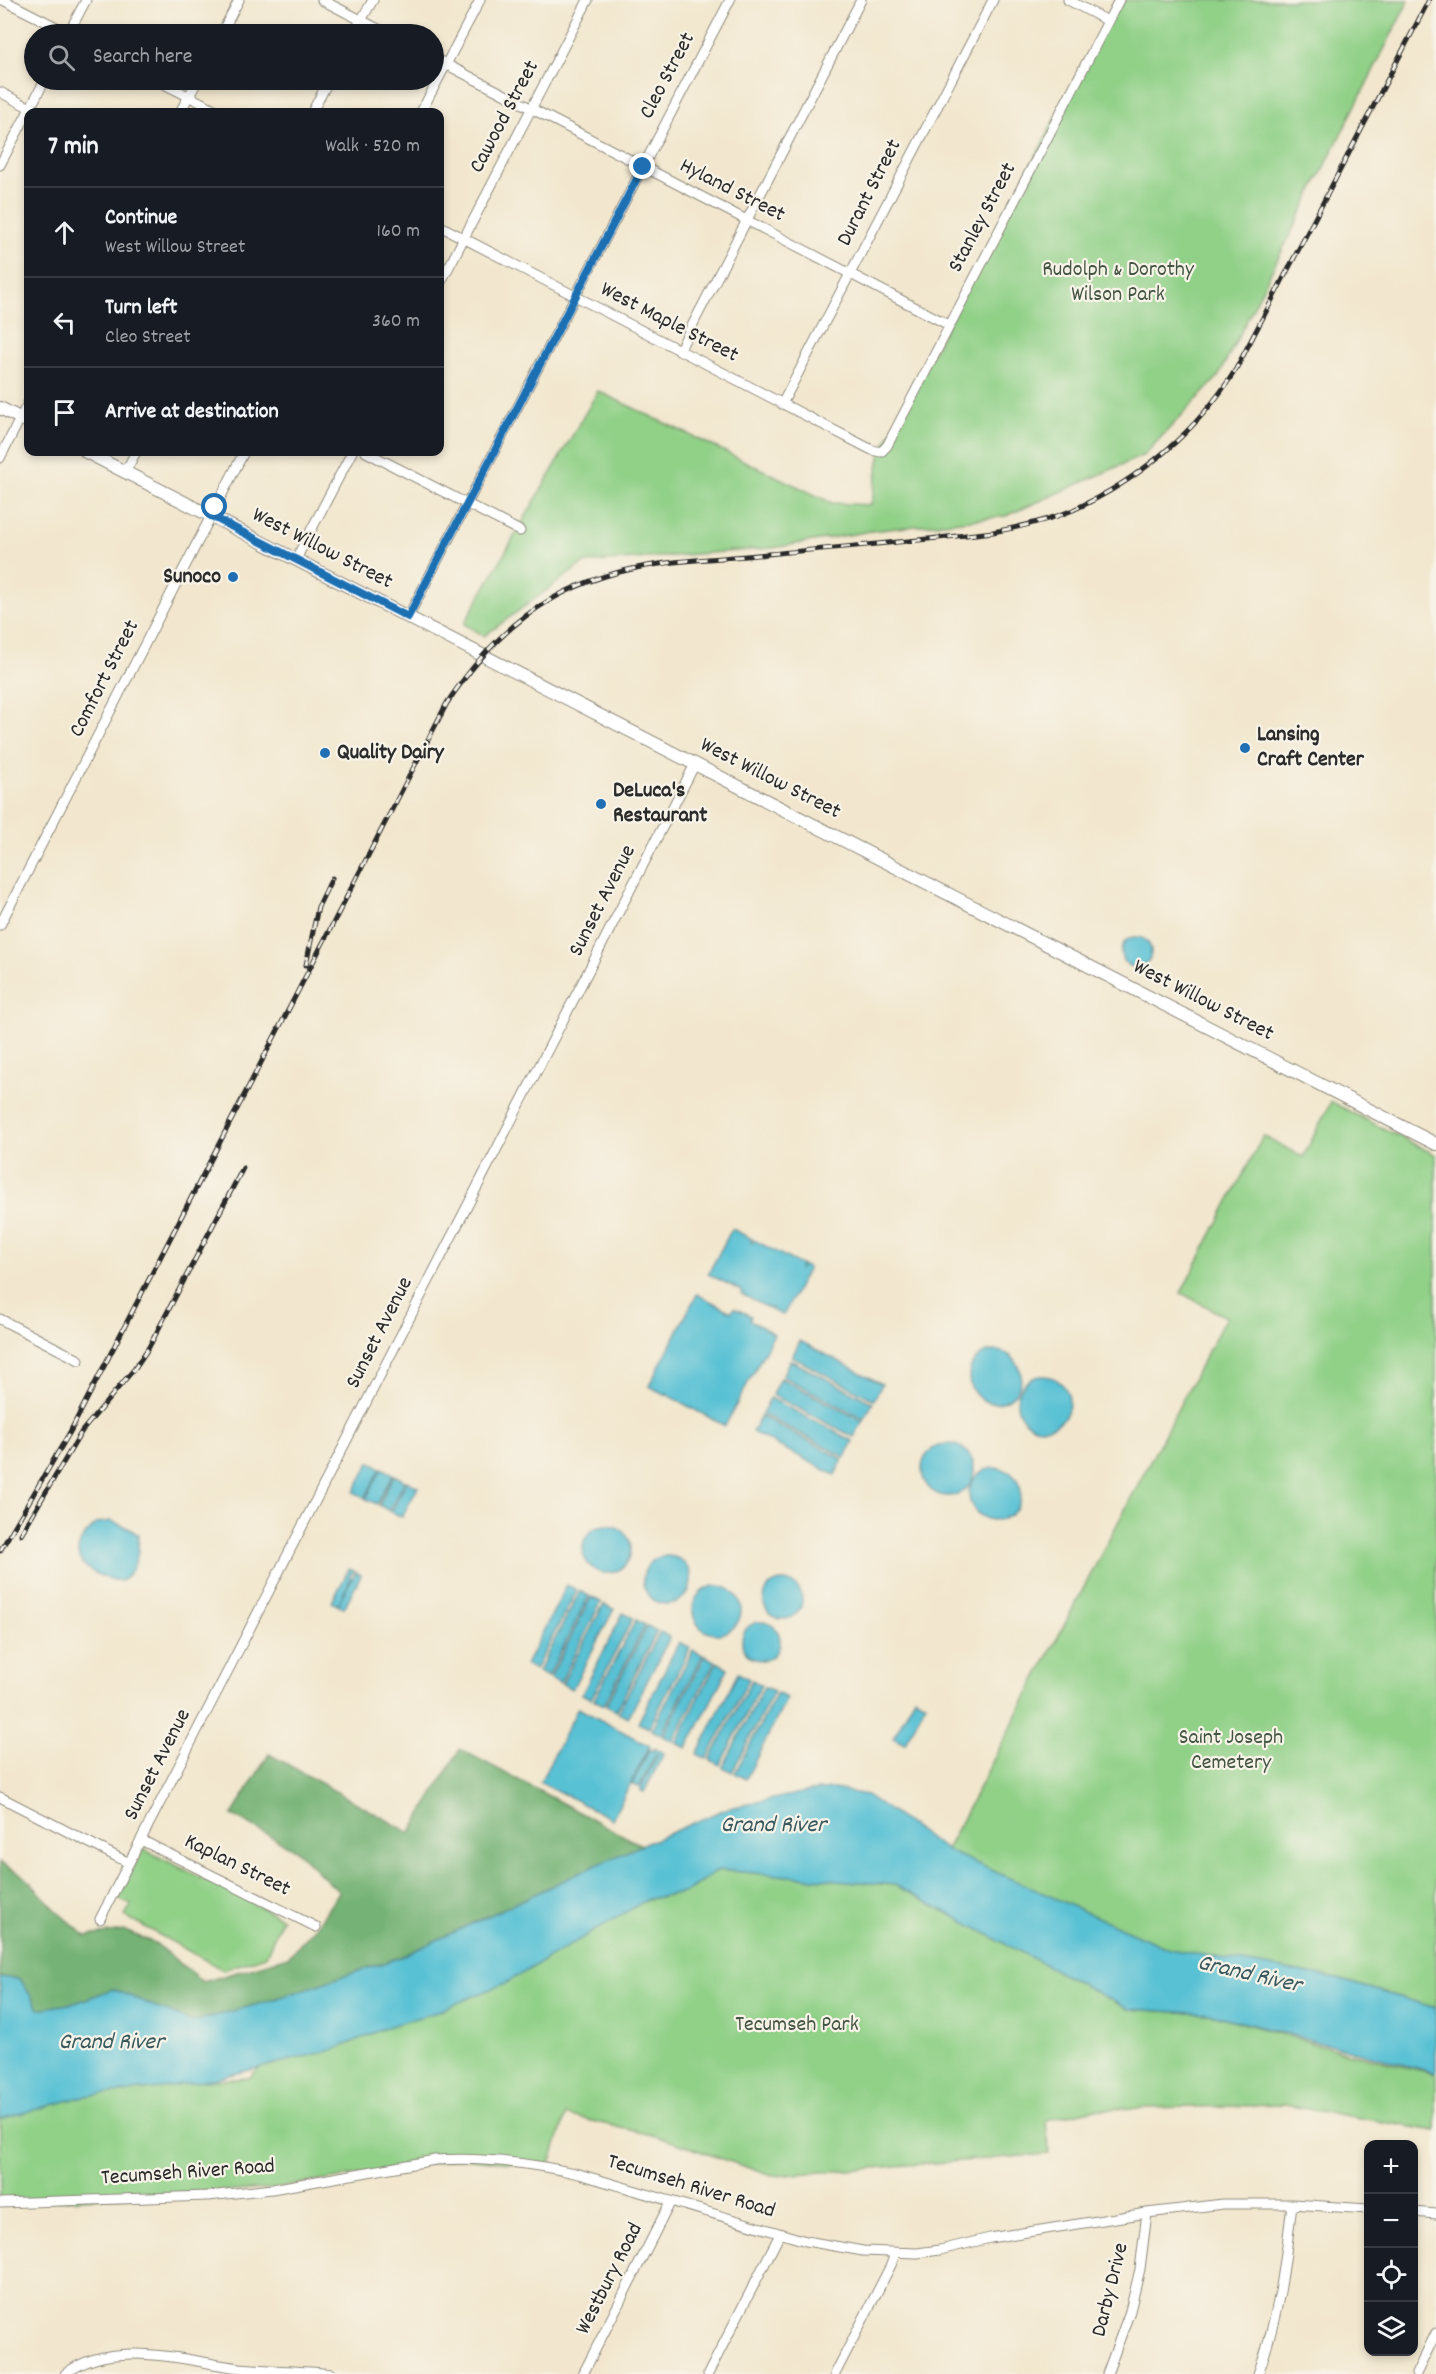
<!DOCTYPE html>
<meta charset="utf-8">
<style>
body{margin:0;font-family:Dekko,sans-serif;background:#242831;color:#f1f3f6}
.controls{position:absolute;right:18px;bottom:18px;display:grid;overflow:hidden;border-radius:12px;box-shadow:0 3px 9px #0003}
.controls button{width:54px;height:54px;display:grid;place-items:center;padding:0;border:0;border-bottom:2px solid #363941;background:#171b24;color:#f1f3f6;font:30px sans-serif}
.stop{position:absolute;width:18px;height:18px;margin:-14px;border:4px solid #1f6fb2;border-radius:50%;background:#fff}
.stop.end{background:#1f6fb2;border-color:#fff;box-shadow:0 2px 6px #0008}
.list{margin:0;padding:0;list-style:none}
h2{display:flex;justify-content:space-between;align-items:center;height:78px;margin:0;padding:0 24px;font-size:26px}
h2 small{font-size:20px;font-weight:400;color:#9ea1a6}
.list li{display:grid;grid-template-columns:39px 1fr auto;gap:18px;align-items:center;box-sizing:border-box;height:90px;padding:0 24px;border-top:2px solid #363941}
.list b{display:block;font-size:22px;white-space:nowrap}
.list p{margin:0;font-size:20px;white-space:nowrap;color:#9ea1a6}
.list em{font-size:20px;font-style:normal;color:#9ea1a6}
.icon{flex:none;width:33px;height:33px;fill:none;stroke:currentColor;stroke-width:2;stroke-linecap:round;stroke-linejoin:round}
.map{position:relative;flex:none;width:1436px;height:2374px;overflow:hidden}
.search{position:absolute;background:#171b24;box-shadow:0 3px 9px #0003;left:24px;top:24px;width:420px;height:66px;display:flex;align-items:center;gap:15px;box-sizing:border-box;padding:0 21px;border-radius:33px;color:#9ea1a6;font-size:22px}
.panel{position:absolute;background:#171b24;box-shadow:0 3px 9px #0003;left:24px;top:108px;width:420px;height:348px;border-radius:12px}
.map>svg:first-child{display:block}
.green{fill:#90d087;stroke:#5e7e59;stroke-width:1.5}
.forest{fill:#74b274;stroke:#506e50;stroke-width:1.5}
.water{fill:#58c1d4;stroke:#427680;stroke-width:1.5}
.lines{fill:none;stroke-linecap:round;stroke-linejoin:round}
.street-casing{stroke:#8e897c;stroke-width:11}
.secondary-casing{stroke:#8e897c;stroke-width:14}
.street{stroke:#fff;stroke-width:9}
.secondary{stroke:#fff;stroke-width:12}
.rail-casing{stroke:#2b2b2b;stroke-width:5}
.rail{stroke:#f7f3e8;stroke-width:3;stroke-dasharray:9;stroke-linecap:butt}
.route{stroke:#1f6fb2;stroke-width:8}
.poi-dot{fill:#1f6fb2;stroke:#f7f3e8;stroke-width:2}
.labels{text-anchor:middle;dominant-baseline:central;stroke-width:4.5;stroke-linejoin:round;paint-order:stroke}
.street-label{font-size:22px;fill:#2b2b2b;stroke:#f7f3e8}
.park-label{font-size:22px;fill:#445442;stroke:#f7f3e8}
.poi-label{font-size:22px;font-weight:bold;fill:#2b2b2b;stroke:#f7f3e8;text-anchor:start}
.water-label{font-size:24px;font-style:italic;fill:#38585e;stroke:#f7f3e8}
</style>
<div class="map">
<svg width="1436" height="2374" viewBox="0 0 1436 2374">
<rect width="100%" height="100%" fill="#f7f3e8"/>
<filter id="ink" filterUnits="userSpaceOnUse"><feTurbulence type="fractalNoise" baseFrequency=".0167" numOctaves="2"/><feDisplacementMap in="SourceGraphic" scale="12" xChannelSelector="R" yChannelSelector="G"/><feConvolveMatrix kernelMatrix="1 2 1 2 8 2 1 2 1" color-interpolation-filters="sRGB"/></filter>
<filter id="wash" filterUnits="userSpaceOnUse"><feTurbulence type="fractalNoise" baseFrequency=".008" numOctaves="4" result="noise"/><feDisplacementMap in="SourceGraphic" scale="24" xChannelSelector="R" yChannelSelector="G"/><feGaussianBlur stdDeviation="1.35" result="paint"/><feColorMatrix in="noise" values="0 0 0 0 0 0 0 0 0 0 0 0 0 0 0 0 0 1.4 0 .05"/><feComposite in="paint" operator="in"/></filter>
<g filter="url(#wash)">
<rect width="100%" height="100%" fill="#f2e7ce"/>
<path class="green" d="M 1117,0 L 1409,0 L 1218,377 L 1144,455 L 1006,516 L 871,531 L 773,548 L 584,563 L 484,636 L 464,624 L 598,391 L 832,503 L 871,505 L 881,452 Z
M 1331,1102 L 1436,1155 L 1436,2008 L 1338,1979 L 1169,1949 L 946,1850 L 1226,1317 L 1181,1293 L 1263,1136 L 1303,1157 Z
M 143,1849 L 282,1918 L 266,1956 L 223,1970 L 125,1916 L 131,1905 L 118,1899 Z
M 719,1870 L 895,1885 L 1128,2009 L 1211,2014 L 1344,2052 L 1436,2074 L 1436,2131 L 1284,2105 L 1096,2109 L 1046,2120 L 1049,2154 L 772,2176 L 656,2136 L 566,2115 L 549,2167 L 462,2158 L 272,2189 L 0,2203 L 0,2104 L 134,2085 L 249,2078 L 282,2046 L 648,1899 L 684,1893 Z"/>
<path class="forest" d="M 460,1749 L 643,1846 L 592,1867 L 401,1957 L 266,2002 L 192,2022 L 113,1989 L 75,2003 L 39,2009 L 20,1979 L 0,1977 L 0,1863 L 24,1876 L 61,1915 L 86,1936 L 125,1931 L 155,1943 L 203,1982 L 288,1957 L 316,1927 L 339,1892 L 297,1851 L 232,1815 L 269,1754 L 410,1833 Z"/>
<path class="water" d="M1121 952a15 15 0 1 1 30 0a15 15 0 1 1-30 0Z
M 732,1229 L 752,1239 L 751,1242 L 753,1243 L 754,1240 L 801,1265 L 799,1271 L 802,1265 L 808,1268 L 784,1314 L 782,1315 L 771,1310 L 772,1308 L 770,1309 L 741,1294 L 742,1291 L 708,1274 Z
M 697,1294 L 731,1312 L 734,1308 L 751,1316 L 750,1320 L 774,1334 L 725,1426 L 667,1395 L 668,1392 L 666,1395 L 649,1386 Z
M 800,1341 L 882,1384 L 874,1400 L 792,1357 Z
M969 1377a26 26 0 1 1 52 0a26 26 0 1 1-52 0Z
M 790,1360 L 873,1403 L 864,1419 L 782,1376 Z
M1017 1402a26 26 0 1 1 52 0a26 26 0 1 1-52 0Z
M 780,1378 L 863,1421 L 854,1437 L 772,1395 Z
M 770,1398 L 853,1441 L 845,1457 L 762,1414 Z
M 761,1416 L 843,1459 L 835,1475 L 752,1432 Z
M922 1470a26 26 0 1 1 52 0a26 26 0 1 1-52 0Z
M 370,1462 L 381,1468 L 365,1498 L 354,1492 Z
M 382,1468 L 393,1474 L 377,1504 L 366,1499 Z
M969 1494a26 26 0 1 1 52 0a26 26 0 1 1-52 0Z
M 394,1475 L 405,1481 L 389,1511 L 379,1505 Z
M 407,1481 L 418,1487 L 402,1517 L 391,1512 Z
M 111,1521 L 130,1529 L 138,1535 C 140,1552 136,1570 122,1581 C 106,1580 72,1568 79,1546 C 81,1537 91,1529 97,1523 Z
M583 1549a24 24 0 1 1 48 0a24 24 0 1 1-48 0Z
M643 1580a24 24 0 1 1 48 0a24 24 0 1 1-48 0Z
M 349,1569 L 354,1571 L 350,1576 L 351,1578 L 340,1600 L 356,1572 L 361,1575 L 344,1608 L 339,1606 L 340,1601 L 337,1605 L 332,1602 Z
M764 1600a19 19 0 1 1 38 0a19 19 0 1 1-38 0Z
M 567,1585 L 577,1590 L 535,1670 L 526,1665 Z
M693 1610a24 24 0 1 1 48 0a24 24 0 1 1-48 0Z
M 580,1591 L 589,1596 L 548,1677 L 538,1672 Z
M 591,1597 L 601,1602 L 560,1683 L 550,1678 Z
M 604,1604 L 614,1609 L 572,1689 L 562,1684 Z
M 623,1613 L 633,1618 L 591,1699 L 582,1694 Z
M 636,1620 L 645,1625 L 604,1705 L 594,1700 Z
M742 1641a19 19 0 1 1 38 0a19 19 0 1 1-38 0Z
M 647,1626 L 657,1631 L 616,1711 L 606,1706 Z
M 660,1632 L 670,1637 L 628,1718 L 618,1713 Z
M 679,1642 L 690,1648 L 649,1728 L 638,1723 Z
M 693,1650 L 703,1655 L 661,1735 L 652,1730 Z
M 705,1656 L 715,1661 L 673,1741 L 663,1736 Z
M 717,1662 L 728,1668 L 687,1748 L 676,1743 Z
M 738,1673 L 749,1679 L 707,1759 L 697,1754 Z
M 752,1680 L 761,1685 L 720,1765 L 710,1760 Z
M 764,1687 L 774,1691 L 732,1772 L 723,1767 Z
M 777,1693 L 787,1698 L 746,1779 L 735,1773 Z
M 915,1697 L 926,1703 L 905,1744 L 893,1738 Z
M 578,1708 L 650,1746 L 612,1819 L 540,1782 Z
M 655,1748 L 664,1753 L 644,1792 L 641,1791 L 641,1787 L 658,1754 L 656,1754 L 639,1787 L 632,1784 L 650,1749 L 654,1751 Z
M 834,1789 L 867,1795 L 946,1850 L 1169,1949 L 1338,1979 L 1436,2008 L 1436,2073 L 1211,2014 L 1128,2009 L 895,1885 L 719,1870 L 684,1893 L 648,1899 L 506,1983 L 433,2013 L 390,2026 L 336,2049 L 213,2079 L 171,2087 L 85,2096 L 0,2119 L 0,1977 L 20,1979 L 39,2009 L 75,2003 L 113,1989 L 192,2022 L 266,2002 L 401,1957 L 592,1867 L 725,1809 L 810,1791 Z"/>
</g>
<g filter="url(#ink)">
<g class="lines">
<g class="street-casing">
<path id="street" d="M 3,0 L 70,34
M 322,0 L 388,34
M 1068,0 L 1108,21
M 68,34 L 86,0
M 221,34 L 239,0
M 353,34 L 373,0
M 434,58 L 949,325
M 156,80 L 220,112
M 0,92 L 30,108
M 180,112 L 198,80
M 312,112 L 329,80
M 421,112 L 480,0
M 0,165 L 45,80
M 440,226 L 872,450 L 881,452 L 887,446 L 1119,0
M 440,284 L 588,0
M 679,351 L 861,0
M 782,404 L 993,0
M 366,452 L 520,531
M 0,458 L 28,403
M 125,472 L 136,452
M 296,559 L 352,452
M 408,617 L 730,0
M 0,925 L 244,452
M 0,1319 L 79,1360
M 0,1797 L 129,1863
M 141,1840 L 316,1927
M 100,1919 L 695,764
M 0,2203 L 208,2196 L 272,2189 L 435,2160 C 484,2157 531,2163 579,2174 L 806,2241 L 863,2251 L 917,2253 L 940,2250 L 990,2238 L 1147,2213 L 1223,2204 L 1292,2204 L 1368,2209
M 1414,2212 L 1436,2214
M 65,2374 C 112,2337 185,2361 240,2368 C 270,2371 301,2370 332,2374
M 583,2374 L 671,2201
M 708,2374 L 780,2234
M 835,2374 L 891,2265 L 895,2253
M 1107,2374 L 1130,2311 L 1140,2269 L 1147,2213
M 1258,2374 C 1279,2316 1285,2265 1292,2204
M 1416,2374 L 1436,2333"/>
</g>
<g class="secondary-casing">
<path id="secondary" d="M 0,408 L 28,422
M 86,452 L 1436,1144"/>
</g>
<use href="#street" class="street"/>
<use href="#secondary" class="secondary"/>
<g class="rail-casing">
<path id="rail" d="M 306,965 L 318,907 L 332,878
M 21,1534 L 82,1431 L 135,1368 L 149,1347 L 243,1168
M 0,1551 L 70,1432 L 447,703 C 494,632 548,587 632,569 C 676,559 723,559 768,554 C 843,547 918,541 993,532 C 1020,527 1047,521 1073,510 C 1139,480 1198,431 1236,369 L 1429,0"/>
</g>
<use href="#rail" class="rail"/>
</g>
</g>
<g class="lines" filter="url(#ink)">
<path class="route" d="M 215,507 L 211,516 L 408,617 L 643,167"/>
</g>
<g class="poi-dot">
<circle cx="233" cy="577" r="6"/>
<circle cx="1245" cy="748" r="6"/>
<circle cx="325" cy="753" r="6"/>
<circle cx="601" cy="804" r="6"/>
</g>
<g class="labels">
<g class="street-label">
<text transform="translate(668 76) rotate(-62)">Cleo Street</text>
<text transform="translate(505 117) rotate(-62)">Cawood Street</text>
<text transform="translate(732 191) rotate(27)">Hyland Street</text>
<text transform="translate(870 193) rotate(-63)">Durant Street</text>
<text transform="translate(983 218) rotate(-62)">Stanley Street</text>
<text transform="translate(669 323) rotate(27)">West Maple Street</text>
<text transform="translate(322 549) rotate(27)">West Willow Street</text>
<text transform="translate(105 679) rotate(-63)">Comfort Street</text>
<text transform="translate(770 779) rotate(27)">West Willow Street</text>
<text transform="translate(603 901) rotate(-63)">Sunset Avenue</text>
<text transform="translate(1203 1001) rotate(27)">West Willow Street</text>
<text transform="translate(380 1333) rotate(-63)">Sunset Avenue</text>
<text transform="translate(158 1765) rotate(-63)">Sunset Avenue</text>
<text transform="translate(237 1866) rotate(26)">Kaplan Street</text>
<text transform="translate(188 2173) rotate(-4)">Tecumseh River Road</text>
<text transform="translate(691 2187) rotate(17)">Tecumseh River Road</text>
<text transform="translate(610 2279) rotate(-63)">Westbury Road</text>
<text transform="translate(1111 2290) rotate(-76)">Darby Drive</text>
</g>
<g class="park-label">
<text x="1118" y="270">Rudolph &amp; Dorothy<tspan x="1118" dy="25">Wilson Park</tspan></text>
<text x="1231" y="1738">Saint Joseph<tspan x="1231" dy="25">Cemetery</tspan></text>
<text x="797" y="2025">Tecumseh Park</text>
</g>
<g class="poi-label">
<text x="221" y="577" text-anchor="end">Sunoco</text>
<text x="1257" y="735">Lansing<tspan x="1257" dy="25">Craft Center</tspan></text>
<text x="337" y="753">Quality Dairy</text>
<text x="613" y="791">DeLuca's<tspan x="613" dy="25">Restaurant</tspan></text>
</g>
<g class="water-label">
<text x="773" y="1826">Grand River</text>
<text transform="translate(1249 1975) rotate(13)">Grand River</text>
<text x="111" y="2043">Grand River</text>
</g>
</g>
</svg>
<div class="controls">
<button>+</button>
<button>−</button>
<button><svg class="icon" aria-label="locate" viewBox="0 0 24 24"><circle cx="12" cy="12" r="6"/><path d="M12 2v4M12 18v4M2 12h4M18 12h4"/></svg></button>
<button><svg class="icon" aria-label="layers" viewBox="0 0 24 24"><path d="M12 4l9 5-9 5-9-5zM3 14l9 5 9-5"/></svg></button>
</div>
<div class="stop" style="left:215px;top:507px"></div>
<div class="stop end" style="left:643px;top:167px"></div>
<div class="search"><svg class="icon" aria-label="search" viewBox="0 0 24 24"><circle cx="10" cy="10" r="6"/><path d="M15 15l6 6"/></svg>Search here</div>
<section class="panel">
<h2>7 min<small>Walk · 520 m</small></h2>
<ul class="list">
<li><svg class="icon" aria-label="ahead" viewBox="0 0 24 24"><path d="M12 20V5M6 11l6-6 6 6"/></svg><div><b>Continue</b><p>West Willow Street</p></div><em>160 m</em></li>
<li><svg class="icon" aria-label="left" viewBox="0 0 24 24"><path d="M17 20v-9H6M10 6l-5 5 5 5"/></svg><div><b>Turn left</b><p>Cleo Street</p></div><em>360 m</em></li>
<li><svg class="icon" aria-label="arrive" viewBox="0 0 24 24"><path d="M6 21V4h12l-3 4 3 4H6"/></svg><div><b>Arrive at destination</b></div></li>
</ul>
</section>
</div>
